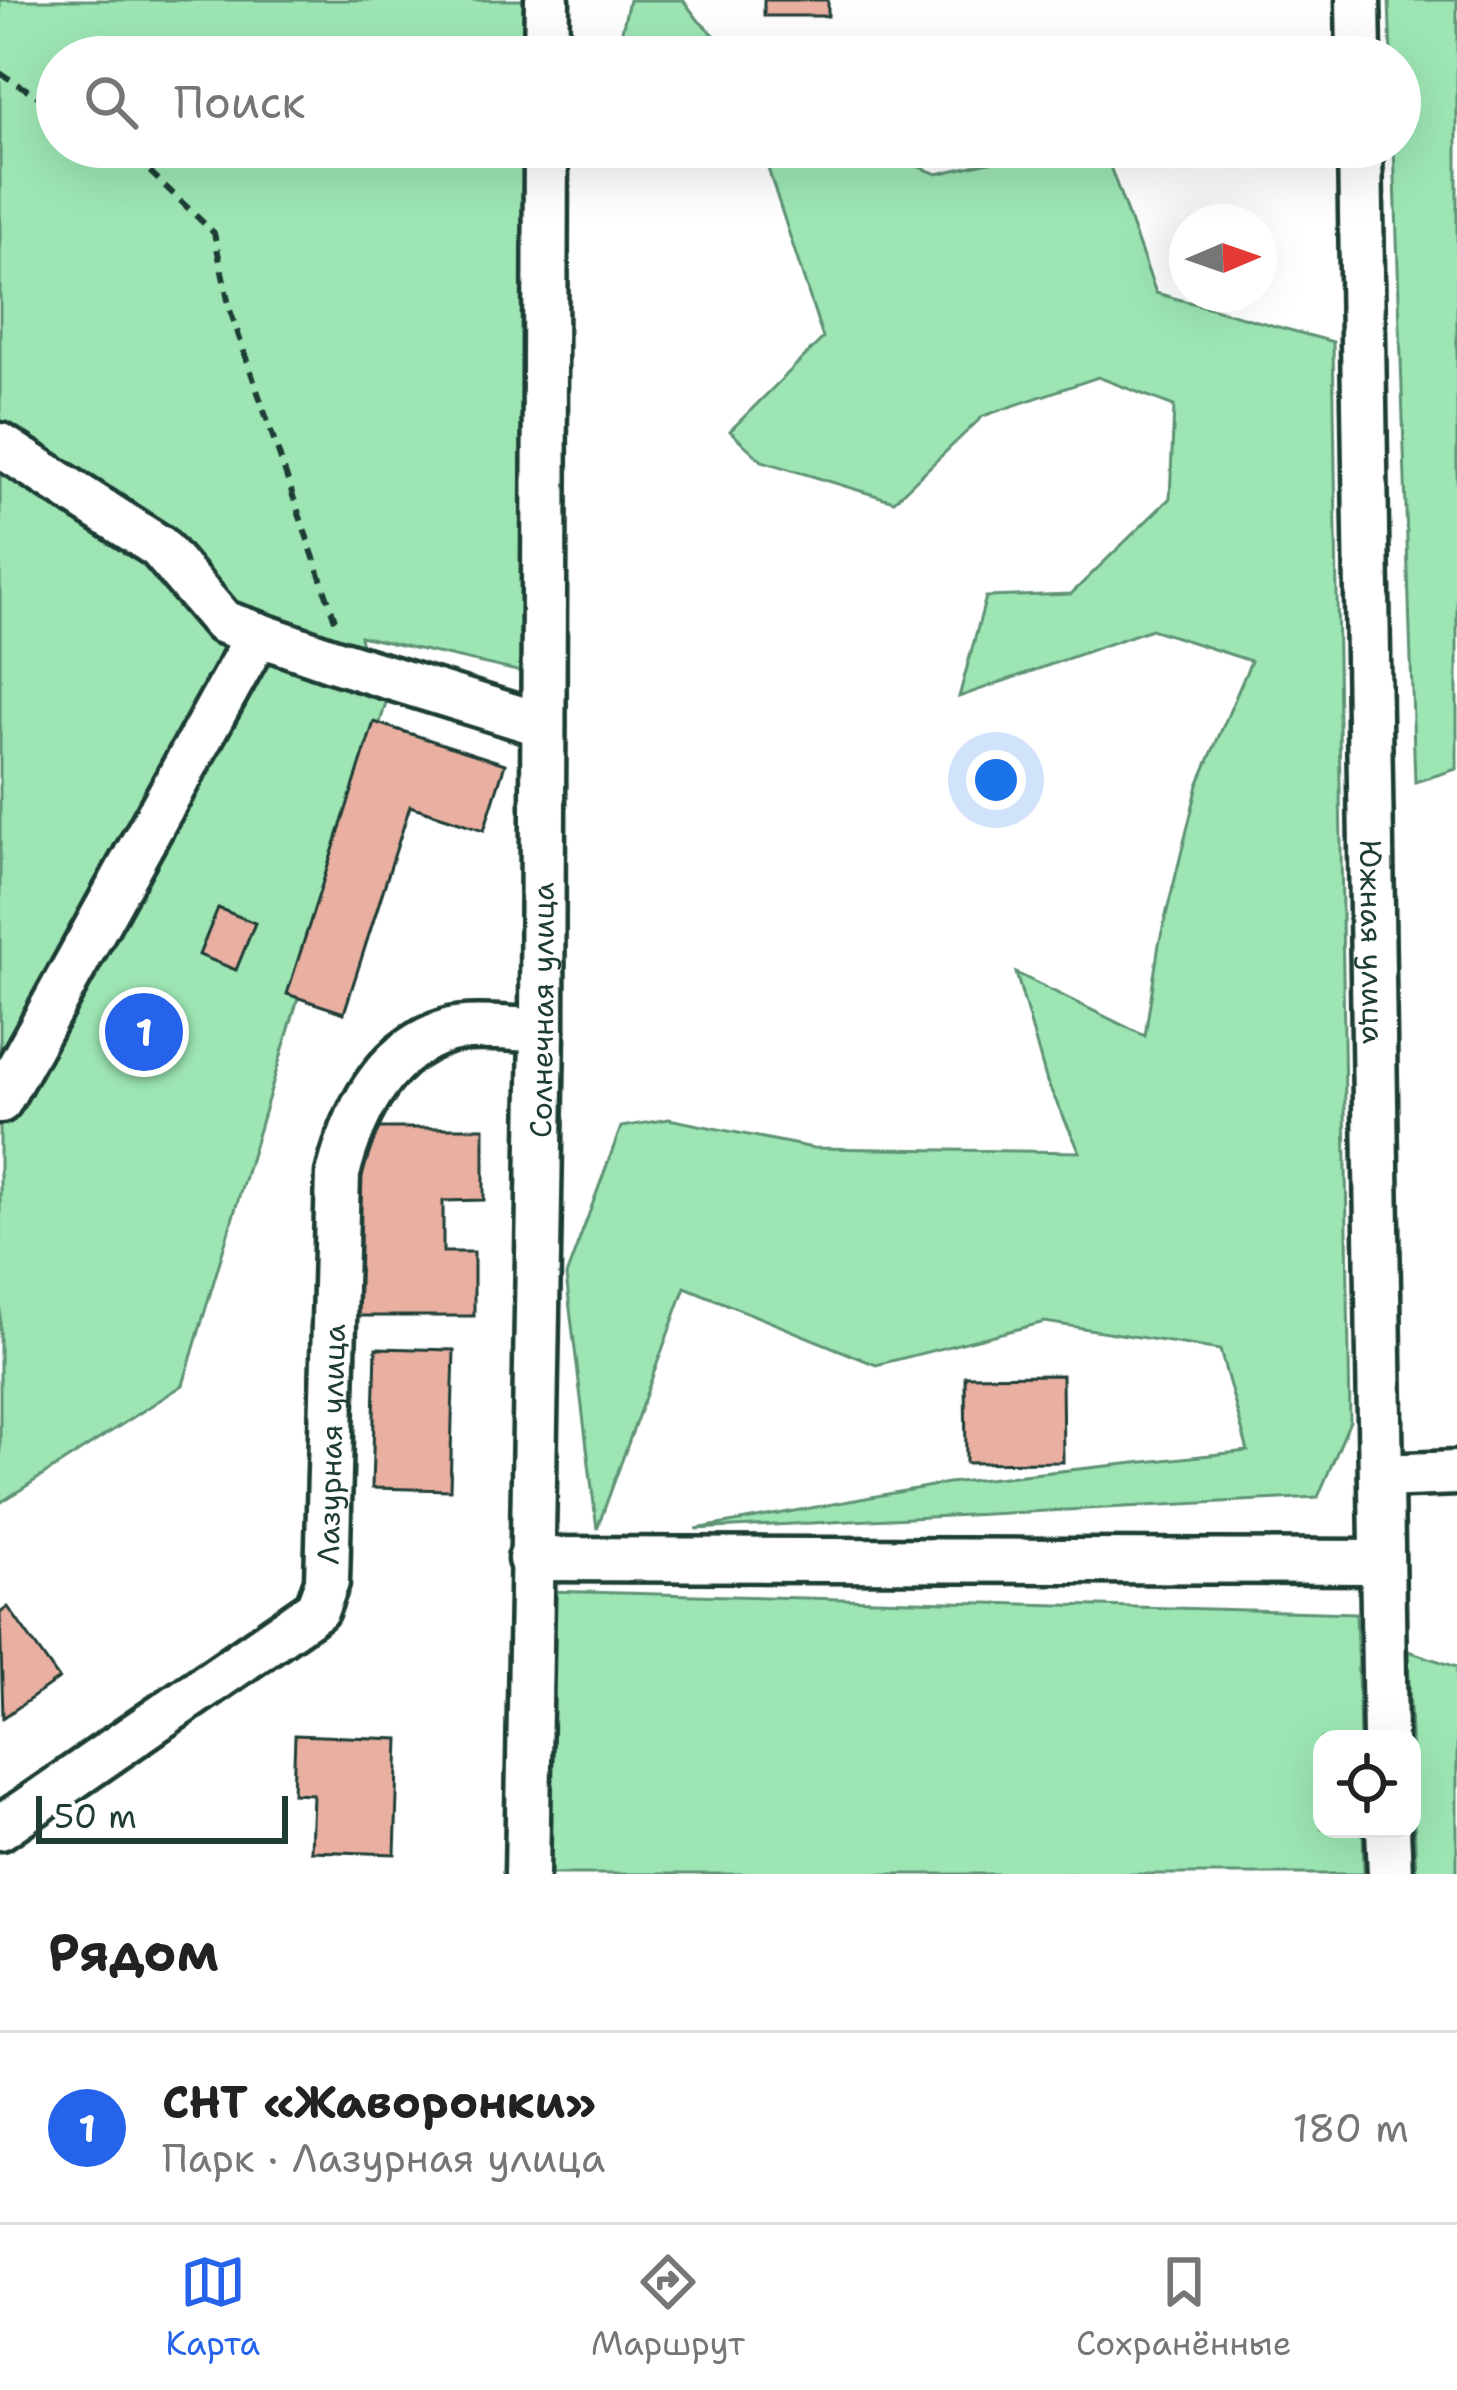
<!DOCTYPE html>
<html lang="ru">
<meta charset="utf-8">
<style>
body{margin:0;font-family:"Shantell Sans",sans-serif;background:#f6f6f6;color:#222}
.controls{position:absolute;right:36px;bottom:36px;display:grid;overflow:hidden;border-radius:24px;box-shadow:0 12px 48px #0002}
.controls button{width:108px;height:108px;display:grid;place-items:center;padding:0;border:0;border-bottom:3px solid #e0e0e0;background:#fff;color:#222;font:60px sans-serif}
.compass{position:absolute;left:1169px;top:204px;width:108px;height:108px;border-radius:50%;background:#fff;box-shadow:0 12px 48px #0002;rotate:88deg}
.scale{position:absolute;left:36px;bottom:30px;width:252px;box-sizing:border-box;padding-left:12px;border:6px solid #1f3d34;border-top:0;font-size:33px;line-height:42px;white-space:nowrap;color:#1f3d34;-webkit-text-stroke:9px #fff;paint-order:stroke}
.you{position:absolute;left:996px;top:780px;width:42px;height:42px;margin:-30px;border:9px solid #fff;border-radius:50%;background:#1a73e8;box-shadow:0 0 0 18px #1a73e833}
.badge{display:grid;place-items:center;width:78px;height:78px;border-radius:50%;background:#2563eb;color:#fff;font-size:39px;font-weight:700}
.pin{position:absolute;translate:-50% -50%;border:6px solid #fff;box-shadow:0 3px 12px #0006}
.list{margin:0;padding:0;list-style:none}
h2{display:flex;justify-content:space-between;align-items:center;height:156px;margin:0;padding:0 48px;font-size:51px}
h2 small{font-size:39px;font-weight:400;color:#767676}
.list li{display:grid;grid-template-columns:78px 1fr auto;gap:36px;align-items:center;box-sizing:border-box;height:192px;padding:0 48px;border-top:3px solid #e0e0e0}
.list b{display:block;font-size:45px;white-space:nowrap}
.list p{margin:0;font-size:39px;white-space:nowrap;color:#767676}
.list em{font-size:39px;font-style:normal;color:#767676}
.icon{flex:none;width:66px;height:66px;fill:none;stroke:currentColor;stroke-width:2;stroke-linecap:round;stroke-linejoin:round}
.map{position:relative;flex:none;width:1457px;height:1874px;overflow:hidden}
.search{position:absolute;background:#fff;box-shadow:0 12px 48px #0002;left:36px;right:36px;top:36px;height:132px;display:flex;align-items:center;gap:30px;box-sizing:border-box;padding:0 42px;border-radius:66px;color:#767676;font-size:45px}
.sheet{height:348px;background:#fff}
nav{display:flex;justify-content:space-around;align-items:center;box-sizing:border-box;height:168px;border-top:3px solid #e0e0e0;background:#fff;font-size:33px;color:#767676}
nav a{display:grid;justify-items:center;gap:6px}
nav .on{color:#2563eb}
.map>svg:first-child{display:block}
.green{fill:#9de6b4;stroke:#5e9274;stroke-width:3}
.building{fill:#e9b0a2;stroke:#1f3d34;stroke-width:3}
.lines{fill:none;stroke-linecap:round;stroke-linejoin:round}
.minor-casing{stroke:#1f3d34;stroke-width:51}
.path{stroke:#1f3d34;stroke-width:6;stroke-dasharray:12 9;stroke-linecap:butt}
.minor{stroke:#fff;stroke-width:42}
.labels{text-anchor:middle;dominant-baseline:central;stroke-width:12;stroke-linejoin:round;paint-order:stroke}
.street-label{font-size:30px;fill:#1f3d34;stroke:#fff}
</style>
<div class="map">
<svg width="1457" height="1874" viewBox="0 0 1457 1874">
<rect width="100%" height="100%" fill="#fff"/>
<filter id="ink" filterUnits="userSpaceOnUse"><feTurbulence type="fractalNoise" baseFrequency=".00833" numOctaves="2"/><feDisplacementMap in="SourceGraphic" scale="24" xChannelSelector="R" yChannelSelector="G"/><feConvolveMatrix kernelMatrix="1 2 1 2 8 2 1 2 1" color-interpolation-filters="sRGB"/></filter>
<g filter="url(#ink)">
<path class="green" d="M 0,0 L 533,0 L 532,57 L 57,57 L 57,147 L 531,147 L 526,673 L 360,636 L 365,665 L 393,679 L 183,1385 L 0,1503 Z
M 629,0 L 683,0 L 699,21 L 739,57 L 616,57 Z
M 1389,0 L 1457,0 L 1457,769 L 1415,782 L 1394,147 L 1400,147 L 1400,57 L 1391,57 Z
M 761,147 L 868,147 L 937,174 L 1055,147 L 1103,147 L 1156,293 L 1333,342 L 1350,1421 L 1318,1497 L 696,1529 L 948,1483 L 1248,1451 L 1220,1350 L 1045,1322 L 876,1365 L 685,1287 L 597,1529 L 566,1276 L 621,1127 L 669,1119 L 813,1148 L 1080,1152 L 1047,1082 L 1016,973 L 1145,1036 L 1159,944 L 1198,785 L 1251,661 L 1151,629 L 959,697 L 986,597 L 1071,594 L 1170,498 L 1174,406 L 1098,377 L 983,416 L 894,501 L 762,461 L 730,431 L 823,338 Z
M 547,1591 L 1356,1613 L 1360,1739 L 1322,1739 L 1322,1829 L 1363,1829 L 1364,1874 L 546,1874 Z
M 1408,1651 L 1457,1667 L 1457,1874 L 1416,1874 Z"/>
<path class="building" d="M 764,0 L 828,0 L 828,16 L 764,16 Z
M 374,722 L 505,764 L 484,830 L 410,806 L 344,1013 L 287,994 Z
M 218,908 L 255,923 L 236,970 L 199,955 Z
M 369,1128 L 484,1128 L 484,1200 L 443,1201 L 443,1252 L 474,1252 L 474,1316 L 347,1316 L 347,1283 L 358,1259 L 360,1169 Z
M 376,1348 L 454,1350 L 450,1490 L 372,1488 Z
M 1062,1375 L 1063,1462 L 966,1463 L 965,1376 Z
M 8,1607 L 59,1679 L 3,1718 L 0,1613 Z
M 295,1735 L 399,1739 L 395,1854 L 311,1851 L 313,1794 L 293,1793 Z"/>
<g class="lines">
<g class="minor-casing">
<g id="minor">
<path d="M 1358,0 L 1359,57"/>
<path d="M 546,57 L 547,0"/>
<path id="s1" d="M 1360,147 L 1385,1739"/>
<path d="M 0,445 L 159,547 L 223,622 L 332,660 L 543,725"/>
<path d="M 0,1101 L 258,634"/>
<path d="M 1381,1476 L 1457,1473"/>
<path d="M 530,1559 L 1380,1562"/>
<path id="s2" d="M 0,1828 L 317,1609 L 327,1582 L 338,1174 C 353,1115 382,1051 447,1031 C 470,1024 516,1030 542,1030"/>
<path d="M 1388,1829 L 1390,1874"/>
<path id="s3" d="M 527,1874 L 542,1030 L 546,147"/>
</g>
</g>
<path class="path" d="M 0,73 L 57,108
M 116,147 L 143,165 L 214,233 L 230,310 L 335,620"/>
<use href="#minor" class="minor"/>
</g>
</g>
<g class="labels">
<g class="street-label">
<text stroke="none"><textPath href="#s1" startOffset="795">Южная улица</textPath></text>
<text stroke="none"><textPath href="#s3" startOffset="864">Солнечная улица</textPath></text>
<text stroke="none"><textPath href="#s2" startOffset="552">Лазурная улица</textPath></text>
</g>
</g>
</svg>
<div class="controls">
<button><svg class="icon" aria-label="locate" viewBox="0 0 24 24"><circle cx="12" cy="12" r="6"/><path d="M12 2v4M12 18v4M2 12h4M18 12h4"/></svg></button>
</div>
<svg class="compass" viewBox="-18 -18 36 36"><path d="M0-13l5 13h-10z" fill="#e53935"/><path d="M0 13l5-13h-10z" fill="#767676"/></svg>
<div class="scale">50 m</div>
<div class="you"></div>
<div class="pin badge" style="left:144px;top:1032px">1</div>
<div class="search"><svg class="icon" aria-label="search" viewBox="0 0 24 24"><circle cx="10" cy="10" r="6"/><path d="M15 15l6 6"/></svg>Поиск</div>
</div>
<section class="sheet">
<h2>Рядом<small></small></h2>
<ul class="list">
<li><span class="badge">1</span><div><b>СНТ «Жаворонки»</b><p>Парк · Лазурная улица</p></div><em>180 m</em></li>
</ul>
</section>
<nav>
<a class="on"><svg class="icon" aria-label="map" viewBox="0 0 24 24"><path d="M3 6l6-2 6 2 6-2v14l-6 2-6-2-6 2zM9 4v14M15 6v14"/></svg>Карта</a>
<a><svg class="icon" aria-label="directions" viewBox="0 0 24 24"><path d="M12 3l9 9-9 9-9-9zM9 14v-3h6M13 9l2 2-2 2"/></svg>Маршрут</a>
<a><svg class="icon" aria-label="saved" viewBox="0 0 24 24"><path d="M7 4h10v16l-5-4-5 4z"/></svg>Сохранённые</a>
</nav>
